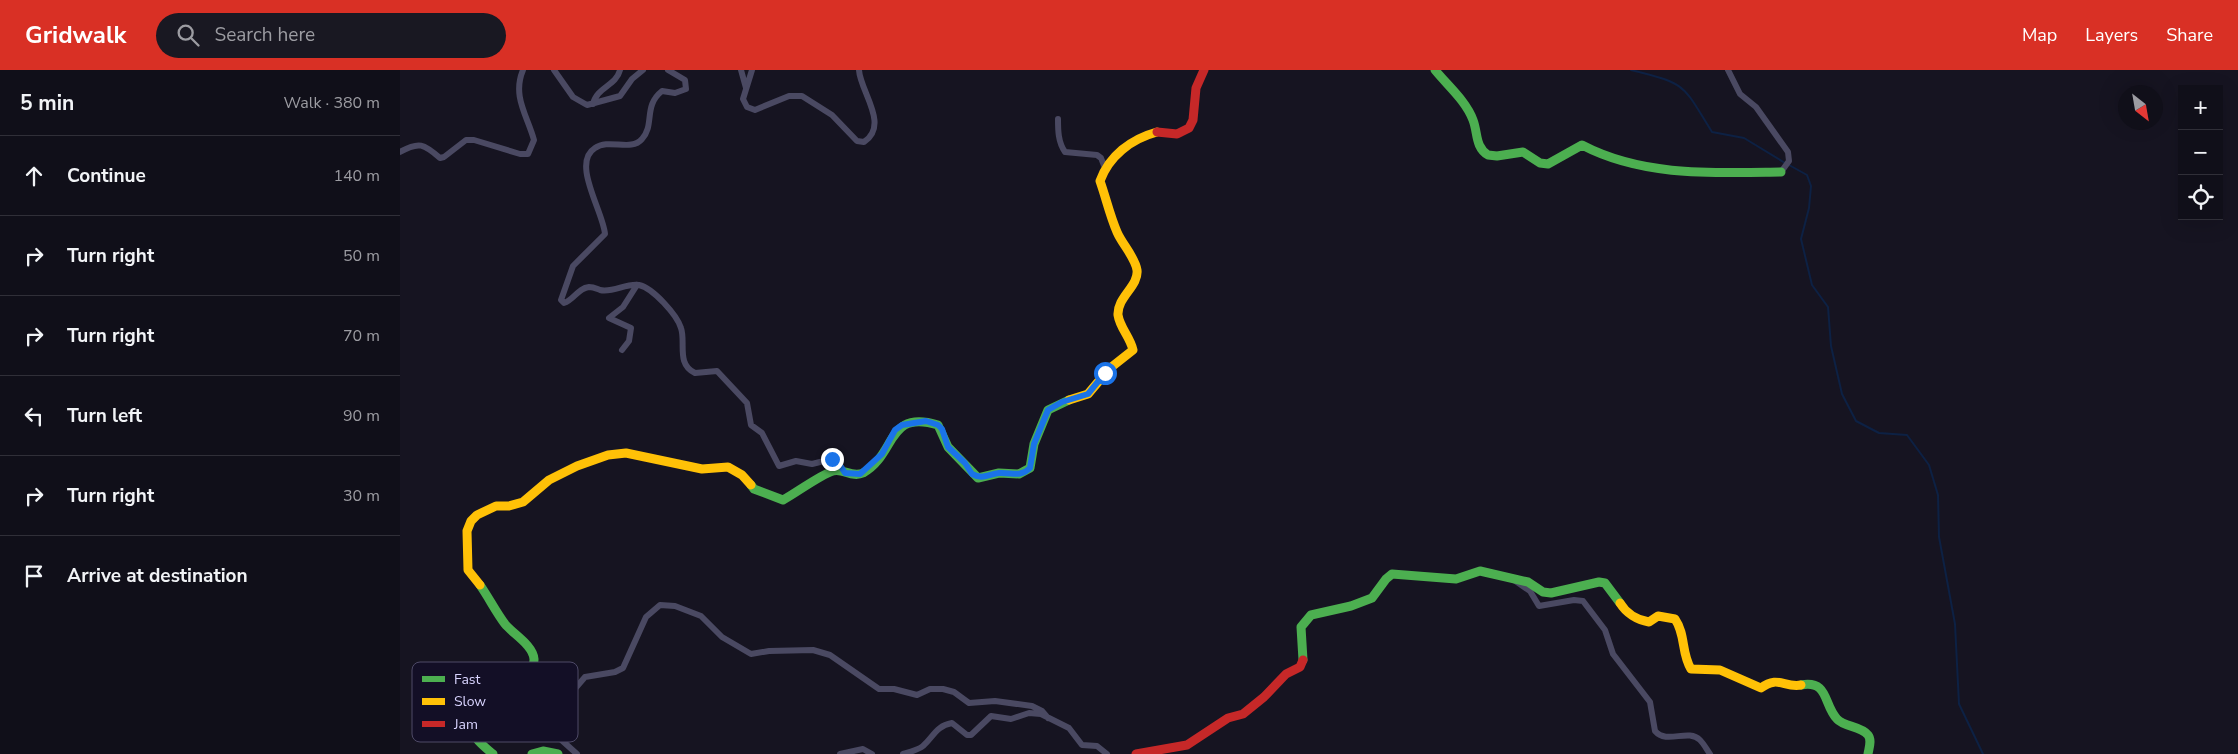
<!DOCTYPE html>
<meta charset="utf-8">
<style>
body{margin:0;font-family:"Nunito Sans",sans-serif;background:#191822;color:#f1f3f6}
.controls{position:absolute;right:15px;top:15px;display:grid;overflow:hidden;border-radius:0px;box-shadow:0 5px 20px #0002}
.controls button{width:45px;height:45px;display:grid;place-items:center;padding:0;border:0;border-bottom:1px solid #302f38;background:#100f19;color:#f1f3f6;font:25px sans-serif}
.compass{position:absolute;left:1718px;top:15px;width:45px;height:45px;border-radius:50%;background:#100f19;box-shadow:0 5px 20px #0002;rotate:149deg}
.stop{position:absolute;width:15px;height:15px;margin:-11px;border:4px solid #1a73e8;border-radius:50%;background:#fff}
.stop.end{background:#1a73e8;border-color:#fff;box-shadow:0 1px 5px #0008}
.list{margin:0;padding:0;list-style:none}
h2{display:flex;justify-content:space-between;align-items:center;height:65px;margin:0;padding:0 20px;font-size:21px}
h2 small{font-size:16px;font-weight:400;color:#9c9ca2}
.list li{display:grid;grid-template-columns:32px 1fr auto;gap:15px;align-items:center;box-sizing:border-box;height:80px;padding:0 20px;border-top:1px solid #302f38}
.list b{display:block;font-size:19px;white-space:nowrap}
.list em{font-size:16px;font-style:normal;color:#9c9ca2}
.icon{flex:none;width:28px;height:28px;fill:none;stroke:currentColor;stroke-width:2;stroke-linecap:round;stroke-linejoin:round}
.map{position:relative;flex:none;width:1838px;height:684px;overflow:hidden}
header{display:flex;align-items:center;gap:30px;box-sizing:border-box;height:70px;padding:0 25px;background:#d93025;color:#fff}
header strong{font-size:24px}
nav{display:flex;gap:28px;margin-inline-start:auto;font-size:18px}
.search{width:350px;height:45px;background:#191822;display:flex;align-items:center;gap:12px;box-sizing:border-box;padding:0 18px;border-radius:28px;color:#9c9ca2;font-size:19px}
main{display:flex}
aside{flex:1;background:#100f19}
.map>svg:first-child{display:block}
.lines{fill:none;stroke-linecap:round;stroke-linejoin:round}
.stream{stroke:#0d2144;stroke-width:2}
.street{stroke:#4a4962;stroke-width:6}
.fast{stroke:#4caf50;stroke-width:9}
.slow{stroke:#ffc107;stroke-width:9}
.jam{stroke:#c62828;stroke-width:9}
.route{stroke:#1a73e8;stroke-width:6}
.key{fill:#130f26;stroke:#4e4a67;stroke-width:1}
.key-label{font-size:14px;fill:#d9d4ff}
</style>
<header>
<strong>Gridwalk</strong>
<div class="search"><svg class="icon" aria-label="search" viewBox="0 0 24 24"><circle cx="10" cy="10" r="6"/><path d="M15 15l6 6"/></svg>Search here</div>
<nav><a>Map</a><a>Layers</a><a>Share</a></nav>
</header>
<main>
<aside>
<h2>5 min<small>Walk · 380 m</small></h2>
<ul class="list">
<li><svg class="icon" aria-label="ahead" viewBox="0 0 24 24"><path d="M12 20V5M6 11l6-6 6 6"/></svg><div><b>Continue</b></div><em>140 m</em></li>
<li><svg class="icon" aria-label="right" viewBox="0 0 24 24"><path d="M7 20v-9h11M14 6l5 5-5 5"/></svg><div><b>Turn right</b></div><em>50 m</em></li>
<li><svg class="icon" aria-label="right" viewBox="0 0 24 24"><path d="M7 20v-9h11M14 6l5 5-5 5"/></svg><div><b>Turn right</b></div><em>70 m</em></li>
<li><svg class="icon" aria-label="left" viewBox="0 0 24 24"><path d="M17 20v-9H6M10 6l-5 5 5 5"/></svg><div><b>Turn left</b></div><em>90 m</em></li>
<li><svg class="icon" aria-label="right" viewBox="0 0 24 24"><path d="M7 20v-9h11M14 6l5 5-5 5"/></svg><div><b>Turn right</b></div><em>30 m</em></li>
<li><svg class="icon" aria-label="arrive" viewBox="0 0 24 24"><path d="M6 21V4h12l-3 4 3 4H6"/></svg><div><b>Arrive at destination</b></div></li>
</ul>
</aside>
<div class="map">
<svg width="1838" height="684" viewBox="0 0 1838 684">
<rect width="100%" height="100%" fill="#161421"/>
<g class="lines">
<path class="stream" d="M 1231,0 C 1288,14 1282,14 1312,62 L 1344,68 L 1385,93
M 1389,95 L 1407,105 L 1411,116 L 1409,138 L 1401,169 L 1412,215 L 1428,237 L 1431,276 L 1442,324 L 1456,351 L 1479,363 L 1507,365 L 1529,395 L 1538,425 L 1539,467 L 1555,554 L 1559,634 L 1583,684"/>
<path class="street" d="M 154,0 L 173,27 L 187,35 L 220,26 L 232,9 L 243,0
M 268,0 L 285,10 L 286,19 L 275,23 L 262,21 C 243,36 255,55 242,69 C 231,82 209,68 195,78 C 171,93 203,141 205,164 L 173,196 L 161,230 L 164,233 C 174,230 178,218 189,217 C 194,217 197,219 200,220 C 213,223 226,213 239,215 C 253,218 277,245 281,258 C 286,273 276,294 295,303 L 317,301 L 347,333 L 351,355 L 362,363 L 379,396 L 396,391 L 412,394 L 432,389 L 438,392 L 445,403
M 341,0 L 346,18
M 352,0 L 343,29 L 347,37 L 355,40 L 389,26 L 402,26 L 432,45 L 457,71 L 464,72 C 490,55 460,21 459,0
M 1328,0 L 1340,24 L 1356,37 L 1388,82 L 1389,91 L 1381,102
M 193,34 C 197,17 216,16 220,0
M 658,49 C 658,60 658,72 665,82 L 697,85 L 701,88 L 705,98
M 0,82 C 19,71 24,74 40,88 L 44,87 L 66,70 L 74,70 L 120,84 L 128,84 L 134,70 C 127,45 112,26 123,0
M 222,280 L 229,271 L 231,258 L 209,248 L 223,237 L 237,215
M 1114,510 L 1130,521 L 1139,536 L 1174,530 L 1183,531 L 1205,560 L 1213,584 L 1250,632 L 1255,661 C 1267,675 1288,658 1300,670 C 1304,674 1307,680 1310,684
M 177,684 L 148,658 L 142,649 L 143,643 L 173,621 L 185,607 L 215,602 L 223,598 L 246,547 L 260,535 L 275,536 L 301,546 L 322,567 L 351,584 L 369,581 L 413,580 L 430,585 L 479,619 L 494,619 L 517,625 L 530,619 L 543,619 L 554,622 L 569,633 L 595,631 L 632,636 L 642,641 L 648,648
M 440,684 L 463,679 L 472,684
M 503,684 C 510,682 518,680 523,676 C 534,666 536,656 552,653 L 567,665 L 571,665 L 591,646 L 611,649 L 629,643 L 641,644 L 669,658 L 682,675 L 697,676 L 707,684"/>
<path class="fast" d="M 1035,0 C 1048,16 1066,31 1073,50 C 1078,63 1075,77 1088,85 L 1097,86 L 1123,82 L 1140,93 L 1148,94 L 1182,75 C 1243,107 1314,103 1381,102
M 351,415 L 354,419 L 383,430 C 396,423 420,405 433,401 C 443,398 452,408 463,403 C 497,384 486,339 538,355 L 548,377 L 578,408 L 599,403 L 619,404 L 630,398 L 634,374 L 648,340 L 669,330
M 80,515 C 89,528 96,542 105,554 C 113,564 133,575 134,589 C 135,626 71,610 71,651 C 71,667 81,674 93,684
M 903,590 L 901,557 L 911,545 L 951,536 L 972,528 L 986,509 L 992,504 L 1056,509 L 1080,501 L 1128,512 L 1143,522 L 1151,523 L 1199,512 L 1205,513 L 1220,533
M 1401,615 C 1429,610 1423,634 1437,649 C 1444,657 1461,656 1468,665 C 1472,670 1469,678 1468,684
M 132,684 L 143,681 L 158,684"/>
<path class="slow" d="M 669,330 L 688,324 L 709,299 L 733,280 C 730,267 720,258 718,245 C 717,227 739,216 737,200 C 735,187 722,174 717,162 C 710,146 706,128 700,111 C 709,86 731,69 757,62
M 80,515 L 68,500 L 67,461 L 71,451 L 77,445 L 96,436 L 109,436 L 123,432 L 149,410 L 177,396 L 208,385 L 226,383 L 302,399 L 328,397 L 342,405 L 351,415
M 1220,533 C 1226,543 1237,550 1249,552 L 1258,546 L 1275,549 C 1286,565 1281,583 1291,599 L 1320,600 L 1361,618 C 1378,605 1384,618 1401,615"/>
<path class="jam" d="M 757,62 L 777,64 L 789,58 L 793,50 L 796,18 L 804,0
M 736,684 L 787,675 L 828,648 L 843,644 L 864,627 L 886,604 L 900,597 L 903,590"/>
</g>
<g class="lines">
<path class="route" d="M 432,389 L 438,392 L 445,403 L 460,404 L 482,384 L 495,360 L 502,355 L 526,351 L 538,355 L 542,359 L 548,377 L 565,393 L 572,404 C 583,410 588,404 599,403 C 612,402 620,408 630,398 L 634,374 L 648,340 L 662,332 L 688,324 L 705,303"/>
</g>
<rect x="12" y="592" width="166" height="80" rx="8" class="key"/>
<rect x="22" y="606" width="23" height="6" fill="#4caf50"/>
<rect x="22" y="628" width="23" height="7" fill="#ffc107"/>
<rect x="22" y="651" width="23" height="6" fill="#c62828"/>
<g class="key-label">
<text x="54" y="614">Fast</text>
<text x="54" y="636">Slow</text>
<text x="54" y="659">Jam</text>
</g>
</svg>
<div class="controls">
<button>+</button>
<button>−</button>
<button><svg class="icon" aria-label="locate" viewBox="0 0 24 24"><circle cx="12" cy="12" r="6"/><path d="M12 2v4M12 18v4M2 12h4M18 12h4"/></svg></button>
</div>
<svg class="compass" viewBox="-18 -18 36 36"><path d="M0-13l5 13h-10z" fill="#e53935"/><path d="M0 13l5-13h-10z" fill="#9c9ca2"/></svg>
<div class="stop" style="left:705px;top:303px"></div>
<div class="stop end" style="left:432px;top:389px"></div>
</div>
</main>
